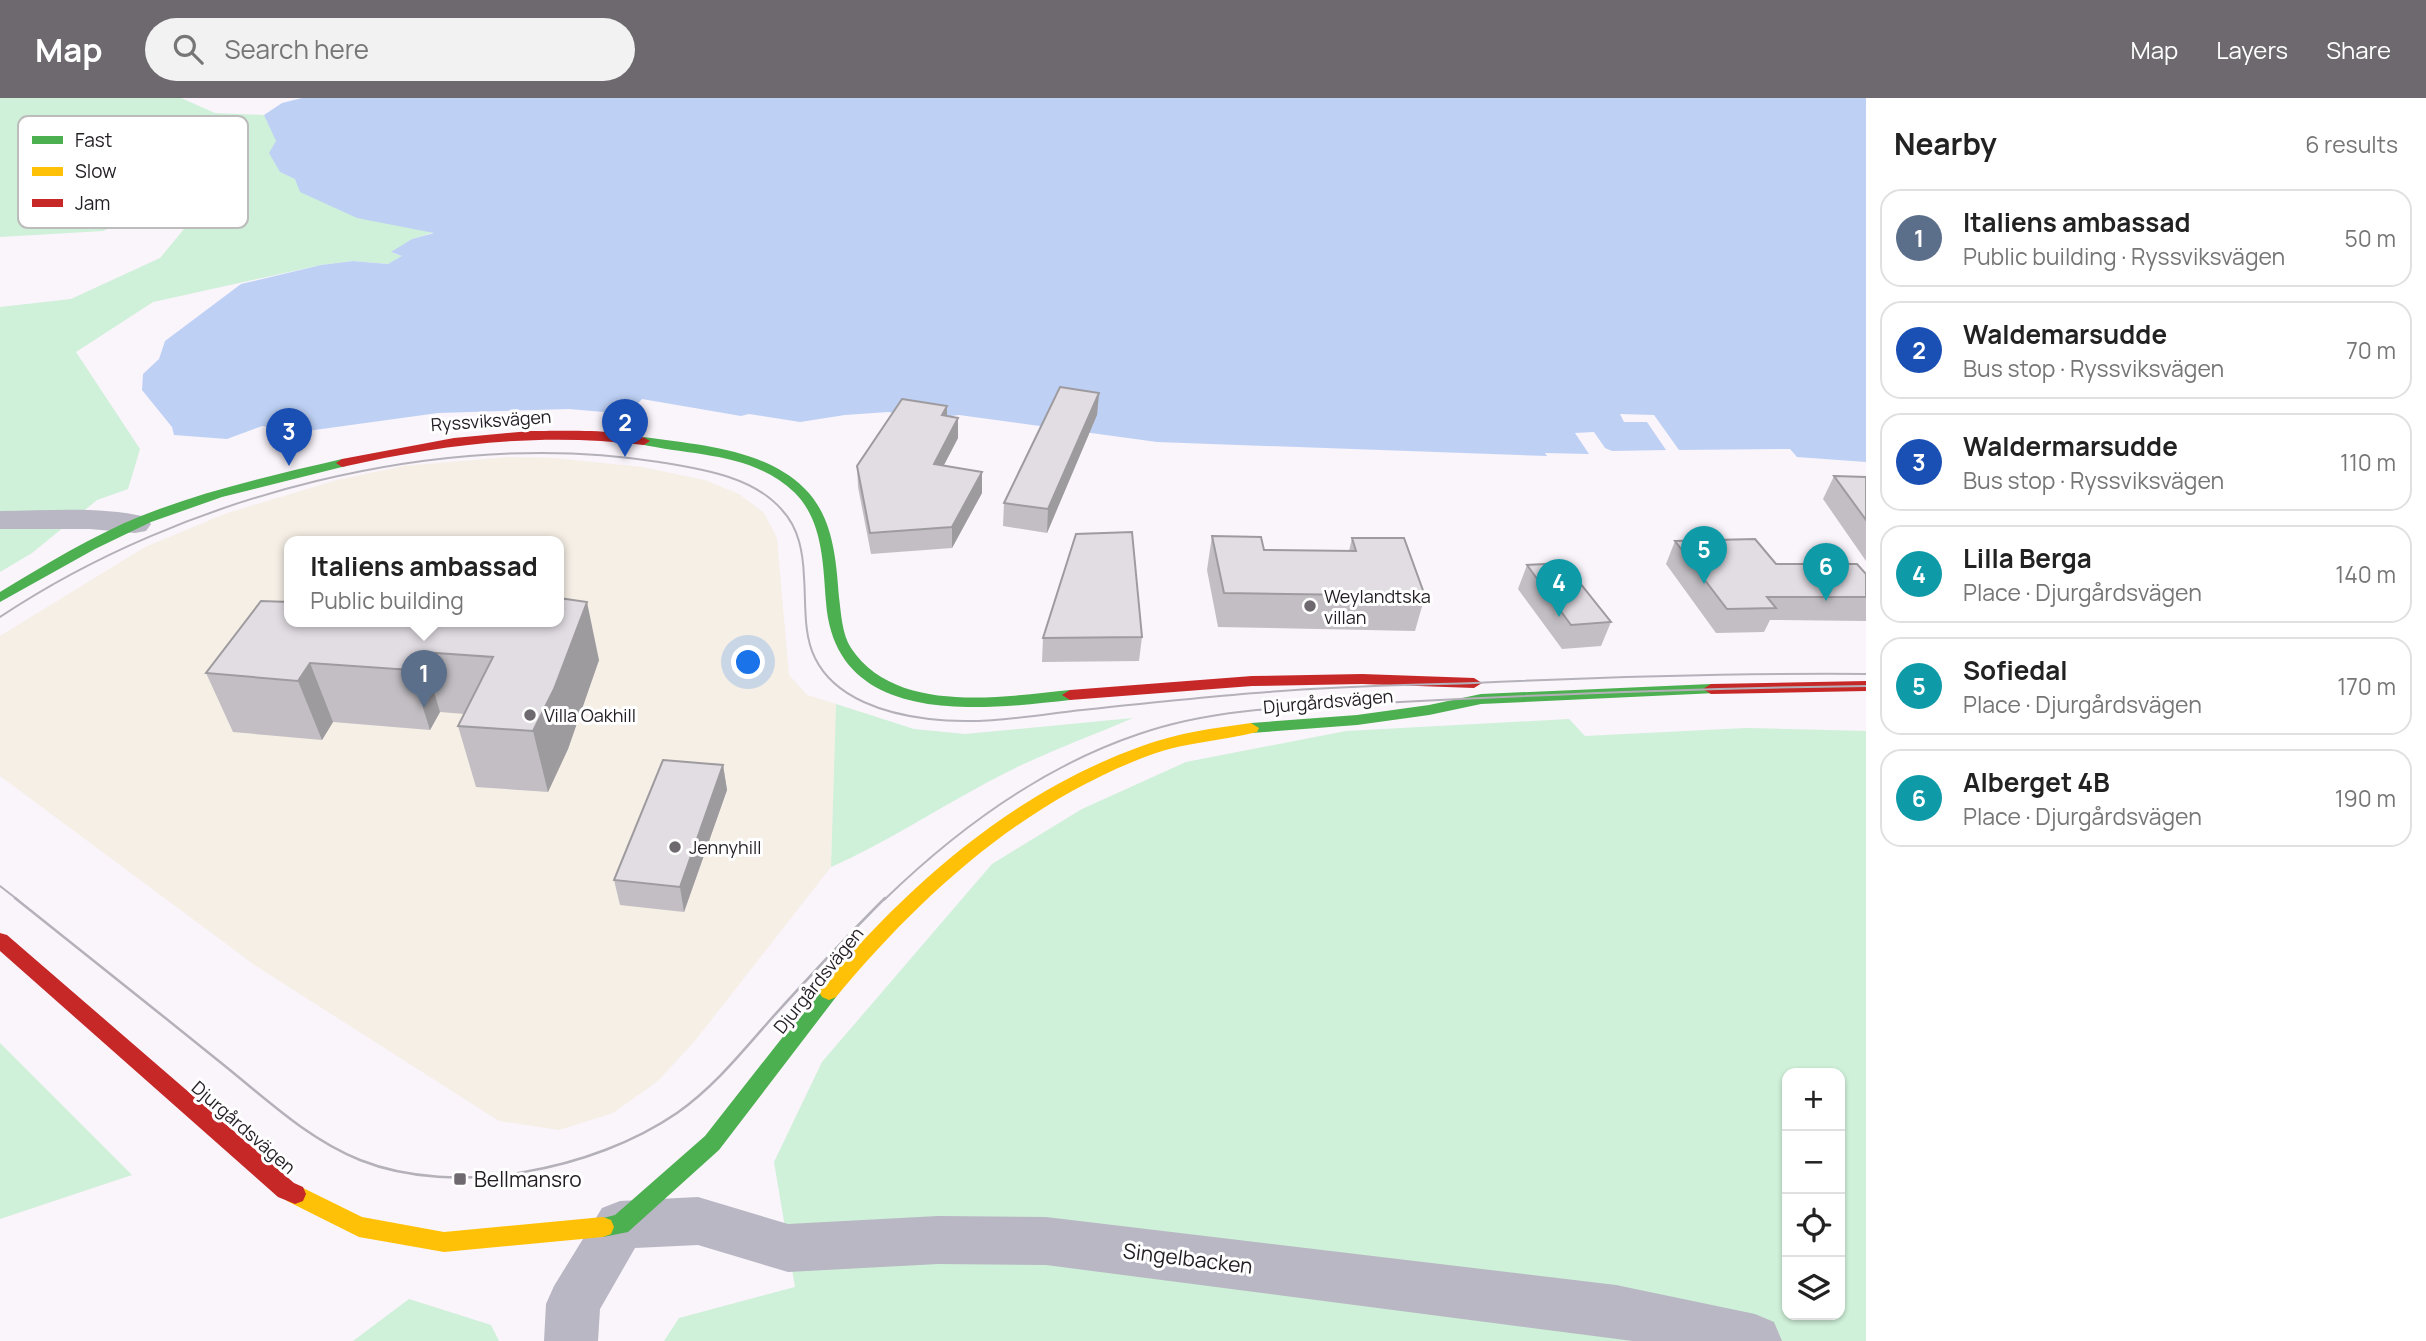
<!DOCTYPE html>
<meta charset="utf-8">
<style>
body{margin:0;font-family:Manrope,sans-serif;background:#f2f2f2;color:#222}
.controls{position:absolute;right:21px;bottom:21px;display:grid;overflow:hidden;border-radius:14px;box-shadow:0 2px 5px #0004}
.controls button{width:63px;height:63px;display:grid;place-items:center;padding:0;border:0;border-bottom:2px solid #e0e0e0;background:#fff;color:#222;font:35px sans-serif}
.you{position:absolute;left:749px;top:565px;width:24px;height:24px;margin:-18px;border:5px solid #fff;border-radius:50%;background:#1a73e8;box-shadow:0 0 0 10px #1a73e833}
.badge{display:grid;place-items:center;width:46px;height:46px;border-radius:50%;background:#6e696f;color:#fff;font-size:23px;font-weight:700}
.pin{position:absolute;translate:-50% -58px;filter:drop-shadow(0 2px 4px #0008)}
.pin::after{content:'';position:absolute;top:37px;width:24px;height:21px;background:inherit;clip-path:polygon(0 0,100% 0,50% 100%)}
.popup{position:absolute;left:284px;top:438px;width:280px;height:91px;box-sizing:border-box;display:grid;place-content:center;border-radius:14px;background:#fff;filter:drop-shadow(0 2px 5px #0005);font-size:23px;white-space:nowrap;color:#767676}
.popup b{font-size:26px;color:#222}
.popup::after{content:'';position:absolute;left:50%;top:100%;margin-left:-14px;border:14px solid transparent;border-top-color:#fff}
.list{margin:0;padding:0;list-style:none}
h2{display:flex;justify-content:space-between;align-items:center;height:91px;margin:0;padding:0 28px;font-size:30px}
h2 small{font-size:23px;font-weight:400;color:#767676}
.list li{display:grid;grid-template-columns:46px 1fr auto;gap:21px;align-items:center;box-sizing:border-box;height:98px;margin:0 14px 14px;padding:0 14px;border:2px solid #e0e0e0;border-radius:21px}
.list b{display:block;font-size:26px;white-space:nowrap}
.list p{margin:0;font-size:23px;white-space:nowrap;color:#767676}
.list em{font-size:23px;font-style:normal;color:#767676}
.icon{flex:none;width:38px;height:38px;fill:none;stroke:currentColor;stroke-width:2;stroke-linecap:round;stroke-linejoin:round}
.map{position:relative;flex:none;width:1866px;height:1243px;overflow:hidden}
header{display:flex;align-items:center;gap:42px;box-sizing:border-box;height:98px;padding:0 35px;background:#6e696f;color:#fff}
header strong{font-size:33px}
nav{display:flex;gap:38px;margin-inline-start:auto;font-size:24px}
.search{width:490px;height:63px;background:#f2f2f2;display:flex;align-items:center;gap:18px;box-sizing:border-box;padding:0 24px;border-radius:38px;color:#767676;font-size:26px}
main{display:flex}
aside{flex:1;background:#fff}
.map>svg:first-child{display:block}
.commercial{fill:#f6efe6;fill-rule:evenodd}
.green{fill:#cff0d9;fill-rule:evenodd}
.water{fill:#bed1f5}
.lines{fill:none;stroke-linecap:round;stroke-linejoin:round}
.street{fill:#b9b7c3;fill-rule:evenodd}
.fast{fill:#4caf50;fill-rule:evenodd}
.slow{fill:#ffc107;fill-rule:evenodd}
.jam{fill:#c62828;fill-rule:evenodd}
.tram-far1{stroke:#b4b1ba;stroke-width:2}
.tram{stroke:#b4b1ba;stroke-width:2.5}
.wall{fill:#c2bec3}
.shaded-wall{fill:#9e9b9f}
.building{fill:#e2dde3;stroke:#9e9b9f;stroke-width:2}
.poi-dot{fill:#6e696f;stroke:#fff;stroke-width:2.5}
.labels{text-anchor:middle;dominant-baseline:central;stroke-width:6;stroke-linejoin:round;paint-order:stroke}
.street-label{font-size:18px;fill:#221e23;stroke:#fff}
.poi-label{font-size:18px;fill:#221e23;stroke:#fff;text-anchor:start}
.near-poi-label{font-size:21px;fill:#221e23;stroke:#fff;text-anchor:start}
.near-street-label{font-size:21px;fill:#221e23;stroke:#fff}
.key{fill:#fff;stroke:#bdbcbd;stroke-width:2}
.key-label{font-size:19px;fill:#221e23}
</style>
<header>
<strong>Map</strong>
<div class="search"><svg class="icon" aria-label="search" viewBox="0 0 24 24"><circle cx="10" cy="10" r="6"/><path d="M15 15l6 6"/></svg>Search here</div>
<nav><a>Map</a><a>Layers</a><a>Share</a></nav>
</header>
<main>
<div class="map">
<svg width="1866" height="1243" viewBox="0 0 1866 1243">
<rect width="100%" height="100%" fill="#faf4fb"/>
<path class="commercial" d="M 508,359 L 555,360 L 642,369 L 705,382 L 739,396 L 764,415 L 777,440 L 789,577 L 807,597 L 836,606 L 831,769 L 694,944 L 658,983 L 613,1015 L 559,1032 L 499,1023 L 256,868 L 0,678 L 0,538 L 145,449 L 227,415 L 337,382 L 403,368 ZM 289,444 L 559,444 L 559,524 L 289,524 Z"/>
<path class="green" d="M 0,0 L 181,0 L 215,15 L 264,17 L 277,43 L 280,74 L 400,127 L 435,134 L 412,141 L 392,155 L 403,158 L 388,166 L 353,163 L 321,167 L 153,204 L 76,254 L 140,351 L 128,391 L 97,402 L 32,455 L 0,474 L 0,209 L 71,201 L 160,160 L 189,125 L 154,109 L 103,133 L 0,139 Z
M 836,606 L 914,631 L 965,636 L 1133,620 C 1084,641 1033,659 986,685 C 934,713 885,745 831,769 Z
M 1569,621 L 1585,638 L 1746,630 L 1866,633 L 1866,1243 L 664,1243 L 679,1220 L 795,1189 L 774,1064 L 822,964 L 992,766 L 1082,711 L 1186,664 L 1346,633 ZM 1787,975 L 1840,975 L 1840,1217 L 1787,1217 Z
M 0,945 L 132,1077 L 0,1121 Z
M 409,1201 L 491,1227 L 499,1243 L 353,1243 Z"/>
<path class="water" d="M 302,0 L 1866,0 L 1866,364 L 1797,359 L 1790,351 L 1679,352 L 1654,317 L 1620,316 L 1624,324 L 1647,324 L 1666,352 L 1612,353 L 1605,350 L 1594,334 L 1575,335 L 1589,356 L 1545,355 L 1547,358 L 1157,344 L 959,317 L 935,320 L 888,314 L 845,317 L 800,324 L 749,316 L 741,318 L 642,301 L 627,316 L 569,311 L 438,315 L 300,334 L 262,328 L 227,341 L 174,337 L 172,329 L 142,292 L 143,276 L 159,261 L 165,243 L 241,186 L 321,167 L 353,163 L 388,166 L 402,158 L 391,154 L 412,141 L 434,135 L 357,120 L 300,94 L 295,81 L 280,74 L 269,55 L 276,43 L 264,17 L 282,5 Z"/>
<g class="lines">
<path class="street" d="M 0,413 C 48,413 99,408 146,419 L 151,426 L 146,433 L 135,435 L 90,431 L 0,431 Z
M 698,1099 L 788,1126 L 938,1118 L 1046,1119 L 1616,1187 L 1755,1216 L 1774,1224 L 1782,1243 L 1633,1243 L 1046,1167 L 938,1166 L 788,1174 L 698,1147 L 635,1150 L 600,1211 L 598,1243 L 544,1243 L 546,1206 L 554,1188 L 602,1110 L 620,1103 Z"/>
<path class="fast" d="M 644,339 C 697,347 763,350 804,390 C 833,418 836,460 839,499 C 841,515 842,536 851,550 C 895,617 1002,599 1070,592 L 1078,597 L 1070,602 C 980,612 835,630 826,504 C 823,466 823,422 794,394 C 752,354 692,358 640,346 L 638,343 Z
M 342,361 L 346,362 L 346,368 L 222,399 L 151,424 L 95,451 L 0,504 L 0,494 C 46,466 92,438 141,418 C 206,392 274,377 342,361 Z
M 1711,586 L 1719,591 L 1716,595 L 1481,606 L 1429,617 L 1357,627 L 1251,635 L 1243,630 L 1251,625 L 1357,617 L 1429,607 L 1481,596 Z
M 829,886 L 836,889 L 839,894 L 836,899 L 719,1052 L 628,1134 L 603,1139 L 595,1136 L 592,1129 L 595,1122 L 615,1117 L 705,1038 L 822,889 Z"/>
<path class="slow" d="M 1251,625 L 1259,630 L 1257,634 C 1222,643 1186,644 1153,656 C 1024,703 922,796 836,899 L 829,902 L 822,899 L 819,894 L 822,889 C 909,786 1013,694 1142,648 C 1177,635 1214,630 1251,625 Z
M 295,1086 L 362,1119 L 444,1134 L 603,1119 L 611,1122 L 614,1129 L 611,1136 L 603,1139 L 444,1154 L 359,1139 L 287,1103 L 284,1096 L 287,1089 Z"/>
<path class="jam" d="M 530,333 C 554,333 634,330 650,343 L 644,347 C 541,334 443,346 342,369 L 336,365 L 342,361 L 454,340 Z
M 1362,576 L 1474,580 L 1482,585 L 1474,590 L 1362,586 L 1252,588 L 1070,602 L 1062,597 L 1070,592 L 1252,578 Z
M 1866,583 L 1866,593 L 1711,596 L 1703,591 L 1711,586 Z
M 0,835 L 7,837 L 294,1085 L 303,1089 L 306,1096 L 303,1103 L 295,1106 L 278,1099 L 0,853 Z"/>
<path class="tram-far1" d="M 0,519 C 181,398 443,329 659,364 C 701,371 753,378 782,412 C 799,430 803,455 804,479 C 806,505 803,536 815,560 C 835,601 887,616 929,621 C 977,627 1025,619 1073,613 C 1138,606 1202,599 1268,594 C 1336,588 1405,587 1474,585 C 1605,579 1735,575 1866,576
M 0,788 L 18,802
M 884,802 C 957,731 1041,669 1139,636 C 1222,607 1313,609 1400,604 C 1556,596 1711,590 1866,588"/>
<path class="tram" d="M 15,800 C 84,855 152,909 220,964 C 264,999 307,1041 360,1062 C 455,1100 594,1072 677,1015 C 714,989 742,954 771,921 C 808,880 846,839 885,800"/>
</g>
<path class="wall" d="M 1099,295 L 1097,317 L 1047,435 L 1003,428 L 1004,405 Z
M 947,308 L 947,318 L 958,340 L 944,367 L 982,395 L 952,450 L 871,456 L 858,389 L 857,368 Z
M 1834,378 L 1866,379 L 1866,463 L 1823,401 Z
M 1212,438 L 1264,452 L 1349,453 L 1352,440 L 1425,498 L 1415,533 L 1218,529 L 1207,472 Z
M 1675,443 L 1776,466 L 1866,476 L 1866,523 L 1770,522 L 1764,534 L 1716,535 L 1666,466 Z
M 1527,467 L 1611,524 L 1601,548 L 1562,551 L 1518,491 Z
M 289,524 L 599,562 L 568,651 L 548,694 L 476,689 L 458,628 L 465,616 L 440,614 L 430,632 L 333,624 L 322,642 L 233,634 L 206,575 Z
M 1142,539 L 1139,563 L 1042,564 L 1043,540 Z
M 723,667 L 727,692 L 684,814 L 620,807 L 614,782 Z"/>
<path class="shaded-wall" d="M 1099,295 L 1097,317 L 1047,435 L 1048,411 Z
M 947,308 L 947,328 L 942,317 Z
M 958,320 L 958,340 L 934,386 L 934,366 Z
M 982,374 L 982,395 L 952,450 L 952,429 Z
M 587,504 L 599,562 L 568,651 L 548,694 L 533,633 Z
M 422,554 L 440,614 L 430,632 L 411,572 Z
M 310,565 L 333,624 L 322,642 L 298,583 Z
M 723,667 L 727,692 L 684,814 L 680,789 Z"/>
<path class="building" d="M 1060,289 L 1099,295 L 1048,411 L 1004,405 Z
M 902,301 L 947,308 L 942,317 L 958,320 L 934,366 L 982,374 L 952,429 L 870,435 L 857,368 Z
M 1834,378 L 1866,379 L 1866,422 Z
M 1132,434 L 1142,539 L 1043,540 L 1076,436 Z
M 1212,438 L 1261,439 L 1264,452 L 1356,453 L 1352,440 L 1404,440 L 1425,498 L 1224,495 Z
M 1755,441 L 1776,466 L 1857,466 L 1866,476 L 1866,499 L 1767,499 L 1776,510 L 1727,511 L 1675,443 Z
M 1564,465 L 1611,524 L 1571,527 L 1527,467 Z
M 559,500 L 587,504 L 554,591 L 533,633 L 458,628 L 493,559 L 422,554 L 411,572 L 310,565 L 298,583 L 206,575 L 261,503 L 289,504 L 289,524 L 559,524 Z
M 663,662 L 723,667 L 680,789 L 614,782 Z"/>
<g class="poi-dot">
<circle cx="1310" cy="508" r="7"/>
<circle cx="530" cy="617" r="7"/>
<circle cx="675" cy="749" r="7"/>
<rect x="453" y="1074" width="14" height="14" rx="3.5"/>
</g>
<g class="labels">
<g class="street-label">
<text transform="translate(491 322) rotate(-4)">Ryssviksvägen</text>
<text transform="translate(1328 603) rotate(-5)">Djurgårdsvägen</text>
<text transform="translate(818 882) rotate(-51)">Djurgårdsvägen</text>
<text transform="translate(244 1029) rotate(41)">Djurgårdsvägen</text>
</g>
<g class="poi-label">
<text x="1324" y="498">Weylandtska<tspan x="1324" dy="21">villan</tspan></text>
<text x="544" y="617">Villa Oakhill</text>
<text x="689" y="749">Jennyhill</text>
</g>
<g class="near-poi-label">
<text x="474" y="1081">Bellmansro</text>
</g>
<g class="near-street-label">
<text transform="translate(1188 1160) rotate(7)">Singelbacken</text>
</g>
</g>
<rect x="18" y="18" width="230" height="112" rx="10" class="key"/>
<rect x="32" y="38" width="31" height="8" fill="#4caf50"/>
<rect x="32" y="69" width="31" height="9" fill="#ffc107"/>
<rect x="32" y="101" width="31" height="8" fill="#c62828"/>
<g class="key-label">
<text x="75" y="49">Fast</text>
<text x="75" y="80">Slow</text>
<text x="75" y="112">Jam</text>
</g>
</svg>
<div class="controls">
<button>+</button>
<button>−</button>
<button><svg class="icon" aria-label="locate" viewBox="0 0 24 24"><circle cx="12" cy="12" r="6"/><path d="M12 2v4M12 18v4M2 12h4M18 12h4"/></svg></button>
<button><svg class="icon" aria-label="layers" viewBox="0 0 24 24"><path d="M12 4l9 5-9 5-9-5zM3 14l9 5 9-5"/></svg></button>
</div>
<div class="you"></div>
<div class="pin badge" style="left:424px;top:610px;background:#5c6f8a">1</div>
<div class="popup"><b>Italiens ambassad</b>Public building</div>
<div class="pin badge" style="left:625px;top:359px;background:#1a4fb4">2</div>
<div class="pin badge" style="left:289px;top:368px;background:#1a4fb4">3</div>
<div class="pin badge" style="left:1559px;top:519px;background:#0f9aa8">4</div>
<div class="pin badge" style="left:1704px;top:486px;background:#0f9aa8">5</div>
<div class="pin badge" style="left:1826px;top:503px;background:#0f9aa8">6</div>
</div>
<aside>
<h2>Nearby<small>6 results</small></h2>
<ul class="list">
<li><span class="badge" style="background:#5c6f8a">1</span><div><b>Italiens ambassad</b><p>Public building · Ryssviksvägen</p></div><em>50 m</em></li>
<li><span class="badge" style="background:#1a4fb4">2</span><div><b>Waldemarsudde</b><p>Bus stop · Ryssviksvägen</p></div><em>70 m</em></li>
<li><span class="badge" style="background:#1a4fb4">3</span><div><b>Waldermarsudde</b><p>Bus stop · Ryssviksvägen</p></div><em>110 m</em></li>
<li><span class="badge" style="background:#0f9aa8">4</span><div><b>Lilla Berga</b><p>Place · Djurgårdsvägen</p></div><em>140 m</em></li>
<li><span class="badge" style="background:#0f9aa8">5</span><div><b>Sofiedal</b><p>Place · Djurgårdsvägen</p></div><em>170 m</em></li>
<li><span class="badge" style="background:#0f9aa8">6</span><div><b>Alberget 4B</b><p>Place · Djurgårdsvägen</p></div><em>190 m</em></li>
</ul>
</aside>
</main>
